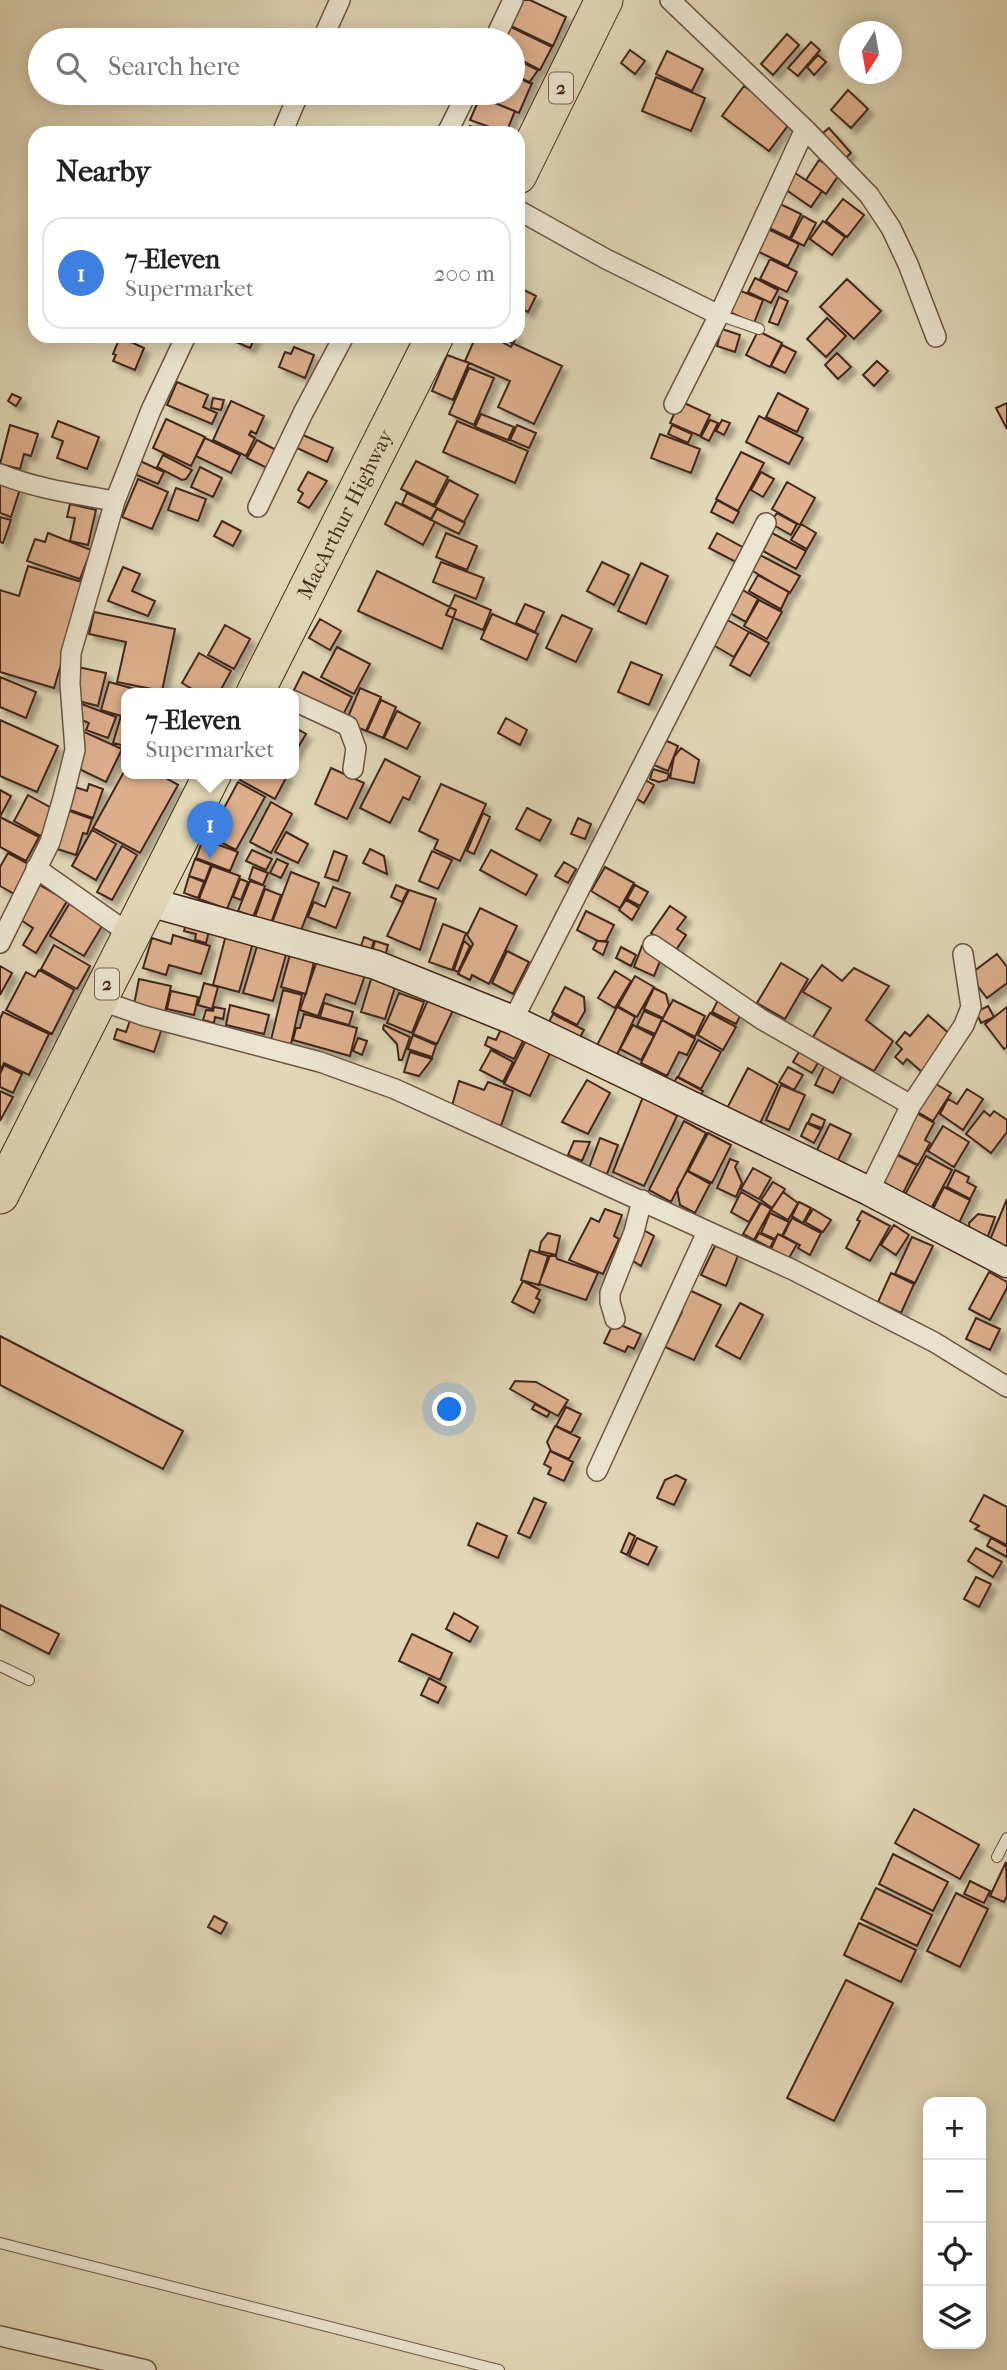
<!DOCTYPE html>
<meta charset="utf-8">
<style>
body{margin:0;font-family:"IM FELL French Canon",serif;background:#f2f2f2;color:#222}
.controls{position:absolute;right:21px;bottom:21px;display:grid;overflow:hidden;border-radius:14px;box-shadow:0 4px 18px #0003}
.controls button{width:63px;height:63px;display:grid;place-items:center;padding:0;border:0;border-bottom:2px solid #e0e0e0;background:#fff;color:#222;font:35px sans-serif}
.compass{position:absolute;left:839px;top:21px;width:63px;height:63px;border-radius:50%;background:#fff;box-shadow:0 4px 18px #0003;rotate:191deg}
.you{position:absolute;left:450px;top:1410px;width:24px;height:24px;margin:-18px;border:5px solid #fff;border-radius:50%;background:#1a73e8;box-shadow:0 0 0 10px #1a73e833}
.badge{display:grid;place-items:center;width:46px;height:46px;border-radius:50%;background:#0f766e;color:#fff;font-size:23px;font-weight:700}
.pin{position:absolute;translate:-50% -58px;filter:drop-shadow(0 2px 4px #0008)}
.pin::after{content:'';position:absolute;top:37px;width:24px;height:21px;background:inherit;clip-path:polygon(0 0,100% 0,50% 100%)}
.popup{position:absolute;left:121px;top:688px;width:178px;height:91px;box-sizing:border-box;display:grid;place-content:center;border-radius:14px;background:#fff;filter:drop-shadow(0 2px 5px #0005);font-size:23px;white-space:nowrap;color:#767676}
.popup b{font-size:26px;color:#222}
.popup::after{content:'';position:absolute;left:50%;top:100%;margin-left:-14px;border:14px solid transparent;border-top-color:#fff}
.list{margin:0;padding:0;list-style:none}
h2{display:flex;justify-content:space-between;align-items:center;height:91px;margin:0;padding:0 28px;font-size:30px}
h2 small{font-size:23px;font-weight:400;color:#767676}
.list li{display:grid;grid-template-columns:46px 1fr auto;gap:21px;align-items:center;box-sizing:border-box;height:112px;margin:0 14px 14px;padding:0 14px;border:2px solid #e0e0e0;border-radius:21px}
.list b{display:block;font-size:26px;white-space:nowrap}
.list p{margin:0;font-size:23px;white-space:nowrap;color:#767676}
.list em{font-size:23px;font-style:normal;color:#767676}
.icon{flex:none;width:38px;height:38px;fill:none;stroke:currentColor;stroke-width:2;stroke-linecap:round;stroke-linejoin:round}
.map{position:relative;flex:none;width:1007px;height:2370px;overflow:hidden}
.search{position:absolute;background:#fff;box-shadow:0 4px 18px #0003;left:28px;top:28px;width:497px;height:77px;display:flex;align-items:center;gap:18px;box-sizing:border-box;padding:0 24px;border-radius:38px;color:#767676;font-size:26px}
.panel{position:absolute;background:#fff;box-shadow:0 4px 18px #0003;left:28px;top:126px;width:497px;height:217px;border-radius:21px}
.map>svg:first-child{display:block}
.building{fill:#ddaf8d;stroke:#43281a;stroke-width:2;filter:url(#shadow)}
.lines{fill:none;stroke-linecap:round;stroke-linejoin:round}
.lane-casing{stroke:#6b5442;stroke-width:12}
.street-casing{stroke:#6b5442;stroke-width:22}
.secondary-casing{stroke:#43281a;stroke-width:31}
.highway-casing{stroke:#43281a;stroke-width:39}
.lane{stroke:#ece6d1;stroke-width:10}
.street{stroke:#ece6d1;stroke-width:19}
.secondary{stroke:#ece6d1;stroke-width:28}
.highway{stroke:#e2d8b8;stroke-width:37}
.labels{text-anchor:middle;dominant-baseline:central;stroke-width:5;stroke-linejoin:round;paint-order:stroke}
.shield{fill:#ece6d1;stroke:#766151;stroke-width:2}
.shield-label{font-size:19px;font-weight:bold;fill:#43281a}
.street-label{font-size:21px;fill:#43281a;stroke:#ece6d1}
</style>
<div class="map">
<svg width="1007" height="2370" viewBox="0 0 1007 2370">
<defs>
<filter id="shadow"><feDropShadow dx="5.5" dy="5.5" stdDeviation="2" flood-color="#0004"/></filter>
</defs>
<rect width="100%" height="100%" fill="#e2d8b8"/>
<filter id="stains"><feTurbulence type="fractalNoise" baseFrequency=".00286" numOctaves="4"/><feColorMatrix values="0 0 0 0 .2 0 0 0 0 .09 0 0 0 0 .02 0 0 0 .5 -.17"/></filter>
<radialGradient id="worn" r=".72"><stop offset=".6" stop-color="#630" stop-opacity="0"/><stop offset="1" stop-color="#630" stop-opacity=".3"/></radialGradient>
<path class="building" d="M 523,0 L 530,0 L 566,17 L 553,46 L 511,26 Z
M 511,27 L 552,47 L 540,70 L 513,56 L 513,40 L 504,40 Z
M 787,34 L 799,45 L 773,75 L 761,64 Z
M 811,42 L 820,50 L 798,76 L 788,68 Z
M 630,50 L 645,61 L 635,74 L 621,63 Z
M 667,51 L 703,69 L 692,91 L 656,74 Z
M 818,55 L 826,62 L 814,75 L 807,67 Z
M 513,58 L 538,70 L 529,83 L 513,75 Z
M 513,75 L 532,83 L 519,113 L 480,97 L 481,93 L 513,93 Z
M 656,77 L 705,98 L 691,131 L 642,111 Z
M 744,86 L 792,120 L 769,151 L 722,116 Z
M 848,90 L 868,109 L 851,128 L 831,110 Z
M 480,97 L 515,111 L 506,133 L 470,120 Z
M 470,126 L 493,133 L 468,133 Z
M 829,128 L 851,153 L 841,162 L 818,137 Z
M 819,160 L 840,173 L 826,194 L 806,180 Z
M 792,171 L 822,191 L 811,207 L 782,187 Z
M 843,199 L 864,215 L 847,237 L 826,221 Z
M 776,202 L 801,214 L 790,238 L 765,226 Z
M 803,216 L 816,223 L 804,246 L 791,239 Z
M 823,221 L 845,237 L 832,255 L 810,239 Z
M 766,228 L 799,244 L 788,266 L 755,250 Z
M 770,259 L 797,272 L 787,292 L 760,279 Z
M 755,278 L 778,290 L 771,303 L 748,292 Z
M 847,279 L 881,311 L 854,339 L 820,307 Z
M 518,287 L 536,296 L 528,312 L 518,306 Z
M 736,289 L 763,300 L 754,323 L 727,311 Z
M 779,297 L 788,301 L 778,325 L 769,322 Z
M 827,318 L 846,336 L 826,357 L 807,339 Z
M 722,329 L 740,335 L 735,352 L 717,346 Z
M 758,331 L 782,343 L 770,367 L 746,355 Z
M 236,336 L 256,336 L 250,348 L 236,342 Z
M 476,336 L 497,336 L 562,366 L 534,424 L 498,407 L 510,381 L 465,361 Z
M 491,336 L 517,336 L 511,347 Z
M 120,337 L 144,348 L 135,370 L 113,361 L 116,355 L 113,354 Z
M 782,345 L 796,352 L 785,373 L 771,366 Z
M 294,347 L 314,355 L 305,378 L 279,367 L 285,352 L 291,354 Z
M 837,353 L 851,367 L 838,379 L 825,365 Z
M 447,355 L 469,363 L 453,400 L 432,391 Z
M 877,361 L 888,371 L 874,386 L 863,375 Z
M 469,368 L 494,378 L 474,425 L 449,414 Z
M 177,382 L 208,395 L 203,407 L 217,413 L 212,424 L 167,405 Z
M 778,393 L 808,409 L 797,432 L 766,417 Z
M 12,394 L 21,398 L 16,406 L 8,401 Z
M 213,398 L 224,400 L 221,410 L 211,408 Z
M 231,401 L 264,416 L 256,434 L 251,431 L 249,435 L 255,438 L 246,456 L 213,440 Z
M 680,401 L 710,415 L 700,436 L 670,423 Z
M 1007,403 L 1007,429 L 996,408 Z
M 481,414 L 514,427 L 508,440 L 475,427 Z
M 759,416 L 803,438 L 789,464 L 746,442 Z
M 166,419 L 205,437 L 191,466 L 153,448 Z
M 710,420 L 718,423 L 709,441 L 701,437 Z
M 722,420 L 730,423 L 724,435 L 716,431 Z
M 58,421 L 99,437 L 87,469 L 57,458 L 63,441 L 52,437 Z
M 457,421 L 528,451 L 515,483 L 443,452 Z
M 10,425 L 38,434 L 31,456 L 24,454 L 20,469 L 0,464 Z
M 517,425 L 536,433 L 529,448 L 510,440 Z
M 672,425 L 692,434 L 688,443 L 668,434 Z
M 660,434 L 700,449 L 691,473 L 651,458 Z
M 303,435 L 333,448 L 327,462 L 297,448 Z
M 205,438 L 240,455 L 231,473 L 196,456 Z
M 257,440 L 276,450 L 267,468 L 247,458 Z
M 741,452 L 764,463 L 738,511 L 716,499 Z
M 163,455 L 192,470 L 186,479 L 182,480 L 157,467 Z
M 138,460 L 164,472 L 158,484 L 132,473 Z
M 416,461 L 448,477 L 434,505 L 401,489 Z
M 200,467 L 222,478 L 213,497 L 191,487 Z
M 308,472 L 327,481 L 309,508 L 298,502 L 303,493 L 298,490 Z
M 761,472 L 774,479 L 763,497 L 751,490 Z
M 138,479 L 168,492 L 152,529 L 122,517 Z
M 449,480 L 478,495 L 464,522 L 435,507 Z
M 787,482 L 815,498 L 800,525 L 772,509 Z
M 0,483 L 20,489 L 11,517 L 0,513 Z
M 176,488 L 206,499 L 198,521 L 168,510 Z
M 407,493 L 437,508 L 431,519 L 402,504 Z
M 717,500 L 739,512 L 733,523 L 711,512 Z
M 396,502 L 435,522 L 423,545 L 385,524 Z
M 70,504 L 96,510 L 88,545 L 70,541 L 75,518 L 67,517 Z
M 437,509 L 465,523 L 459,534 L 431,520 Z
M 777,513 L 797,524 L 791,535 L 770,523 Z
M 0,517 L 11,520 L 3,543 L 0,542 Z
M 222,521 L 241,531 L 233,546 L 214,536 Z
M 801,524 L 816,533 L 807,549 L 791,540 Z
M 48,533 L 91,550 L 80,579 L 27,561 L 35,539 L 45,542 Z
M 446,533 L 477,546 L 467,570 L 436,557 Z
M 717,533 L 744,548 L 736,562 L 709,548 Z
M 772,533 L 806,551 L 796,569 L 763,551 Z
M 760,555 L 800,576 L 790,593 L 751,570 Z
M 441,562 L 484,578 L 476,599 L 433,582 Z
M 602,562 L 629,575 L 614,605 L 587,591 Z
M 641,563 L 668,576 L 646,624 L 618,611 Z
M 28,566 L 85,583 L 54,688 L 0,672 L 0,590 L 19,596 Z
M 123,567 L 140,574 L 132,591 L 155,601 L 148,616 L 108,601 Z
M 377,571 L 456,610 L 442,649 L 358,611 Z
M 758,575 L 789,592 L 781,609 L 749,591 Z
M 739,588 L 758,599 L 746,622 L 726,611 Z
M 455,595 L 491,610 L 483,630 L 446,615 Z
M 759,600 L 782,612 L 767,639 L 744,626 Z
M 525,604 L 544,612 L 535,632 L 516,623 Z
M 94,612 L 175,629 L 162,691 L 117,682 L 126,642 L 89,634 Z
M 492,614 L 538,634 L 527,660 L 481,639 Z
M 562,615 L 592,629 L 576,662 L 546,648 Z
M 722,617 L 749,632 L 734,657 L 708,642 Z
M 320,619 L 341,631 L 330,650 L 309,638 Z
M 225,625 L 250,639 L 234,669 L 208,655 Z
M 749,632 L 769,643 L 750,676 L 730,665 Z
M 337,647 L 370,664 L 354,694 L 321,677 Z
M 199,653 L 231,671 L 219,693 L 199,693 L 182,683 Z
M 631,662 L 662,675 L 649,705 L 618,692 Z
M 78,667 L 106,673 L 98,706 L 71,699 Z
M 303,672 L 352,697 L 342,717 L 293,692 Z
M 0,677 L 36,692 L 26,718 L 0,707 Z
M 109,682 L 149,693 L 126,693 L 126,746 L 113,743 L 121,716 L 101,710 Z
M 360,688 L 381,697 L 366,731 L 346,722 Z
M 381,700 L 396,707 L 383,738 L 367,731 Z
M 79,703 L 116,717 L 108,738 L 86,730 L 89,723 L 74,717 Z
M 397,711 L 420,723 L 407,749 L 384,738 Z
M 506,718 L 527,730 L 520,745 L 498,733 Z
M 0,720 L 58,746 L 37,792 L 0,776 Z
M 294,727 L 306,734 L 294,754 Z
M 82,731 L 122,749 L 106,782 L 77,768 Z
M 667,741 L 678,746 L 668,771 L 654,765 L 655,751 Z
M 681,748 L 699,760 L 694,783 L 670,778 L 674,757 Z
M 385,759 L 420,777 L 409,800 L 403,797 L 390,823 L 360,808 Z
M 126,768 L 126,773 L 157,773 L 178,785 L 140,853 L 93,828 Z
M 331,768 L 364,783 L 347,819 L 315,804 Z
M 653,769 L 669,774 L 667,780 L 659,782 L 650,779 Z
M 244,773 L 282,773 L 287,776 L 275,799 L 240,780 Z
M 642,778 L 654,785 L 644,803 L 632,796 Z
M 238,782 L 265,797 L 236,850 L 209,836 Z
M 89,784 L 103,789 L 93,818 L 67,809 L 75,787 L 87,791 Z
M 441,784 L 486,804 L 460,861 L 434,849 L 438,840 L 419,831 Z
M 0,790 L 11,796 L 1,815 L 0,814 Z
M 28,795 L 55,810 L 41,836 L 14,821 Z
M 271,802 L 292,814 L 271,853 L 250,842 Z
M 527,808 L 551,820 L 540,841 L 516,829 Z
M 67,810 L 92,819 L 87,834 L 83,833 L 76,855 L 54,848 Z
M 483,813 L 490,817 L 474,854 L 467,851 Z
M 0,817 L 39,837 L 26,861 L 0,847 Z
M 578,818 L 591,824 L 585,839 L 571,834 Z
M 92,830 L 116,844 L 96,880 L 72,866 Z
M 286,832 L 308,844 L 298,863 L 275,852 Z
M 203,839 L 238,852 L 230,871 L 196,858 Z
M 122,846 L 137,855 L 112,900 L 97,892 Z
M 370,849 L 384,856 L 387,874 L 363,863 Z
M 252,850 L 272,859 L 266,870 L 246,861 Z
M 491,850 L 537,875 L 526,895 L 480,870 Z
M 334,851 L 347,856 L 338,881 L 325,877 Z
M 432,851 L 452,860 L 438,889 L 419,881 Z
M 8,853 L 34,867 L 18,896 L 0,886 L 0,867 Z
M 195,859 L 211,865 L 205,881 L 189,876 Z
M 277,859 L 288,864 L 281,878 L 270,873 Z
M 564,862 L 576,869 L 568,883 L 555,876 Z
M 212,866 L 240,876 L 227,909 L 199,899 Z
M 253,867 L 268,873 L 263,885 L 249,879 Z
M 605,867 L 634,883 L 620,908 L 591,891 Z
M 291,872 L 319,883 L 300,933 L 272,923 Z
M 189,876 L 204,882 L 198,898 L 184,893 Z
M 240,879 L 248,882 L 241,900 L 233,897 Z
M 250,881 L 265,886 L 253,917 L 238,911 Z
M 38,884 L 67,901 L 36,953 L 23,945 L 33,928 L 18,918 Z
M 396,885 L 408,890 L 402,902 L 391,897 Z
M 635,885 L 648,892 L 640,906 L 627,899 Z
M 333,887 L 350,893 L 336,928 L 308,917 L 314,902 L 325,907 Z
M 265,889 L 281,895 L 271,923 L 255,917 Z
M 409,890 L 436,899 L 420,950 L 387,936 Z
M 626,900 L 639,908 L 632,920 L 619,910 Z
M 71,901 L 105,921 L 84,956 L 50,936 Z
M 670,906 L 686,917 L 677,929 L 686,935 L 676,950 L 651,933 Z
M 480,908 L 517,926 L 489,984 L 472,975 L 470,980 L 458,974 L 473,944 L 467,935 Z
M 586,911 L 614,925 L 606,941 L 598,941 L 577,930 Z
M 187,921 L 209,931 L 206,943 L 195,940 L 196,934 L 184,931 Z
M 443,924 L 466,933 L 452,970 L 429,962 Z
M 227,931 L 254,939 L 239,992 L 213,985 Z
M 173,935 L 210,946 L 201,974 L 169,965 L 166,975 L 143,968 L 152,938 L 171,944 Z
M 364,937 L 374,941 L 370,953 L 360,949 Z
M 375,941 L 388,945 L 385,956 L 372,952 Z
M 464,941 L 470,946 L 458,972 L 454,970 Z
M 597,941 L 608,942 L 603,955 L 593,949 Z
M 258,943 L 287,951 L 273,1001 L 243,993 Z
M 54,945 L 90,966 L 77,989 L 41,969 Z
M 642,946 L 663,954 L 654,976 L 634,967 Z
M 621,947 L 636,955 L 631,966 L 616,958 Z
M 291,951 L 315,958 L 306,994 L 281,987 Z
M 507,951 L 529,962 L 513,994 L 492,983 Z
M 997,954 L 1007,967 L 1007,983 L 987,998 L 969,975 Z
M 318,958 L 365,975 L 355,1004 L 326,994 L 318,1016 L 300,1010 Z
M 781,963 L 808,979 L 785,1019 L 757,1003 Z
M 822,965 L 842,981 L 854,968 L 889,986 L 866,1020 L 893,1041 L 874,1071 L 813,1037 L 831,1008 L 803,992 Z
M 0,966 L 12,973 L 0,995 Z
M 39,970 L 74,990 L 52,1034 L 6,1010 L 26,972 L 35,977 Z
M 615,971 L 631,981 L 615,1008 L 598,998 Z
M 372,976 L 396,984 L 385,1019 L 361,1012 Z
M 635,976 L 654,987 L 637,1017 L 618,1006 Z
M 139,979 L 171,986 L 165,1012 L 134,1005 Z
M 204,983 L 218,987 L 212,1009 L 198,1005 Z
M 565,987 L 584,997 L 585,1011 L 577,1025 L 552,1012 Z
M 654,988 L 666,994 L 669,1006 L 663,1018 L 644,1009 Z
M 283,990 L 302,995 L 291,1044 L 271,1040 Z
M 171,991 L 198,997 L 194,1015 L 167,1009 Z
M 399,993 L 424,1002 L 412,1033 L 387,1023 Z
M 428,1000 L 456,1004 L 437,1044 L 413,1034 Z
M 673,1000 L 705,1016 L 695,1037 L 662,1020 Z
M 718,1000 L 742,1012 L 736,1024 L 712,1012 Z
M 324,1003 L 353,1012 L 349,1025 L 320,1017 Z
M 230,1005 L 269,1015 L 264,1034 L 226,1025 Z
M 988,1006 L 994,1017 L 981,1023 L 976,1012 Z
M 214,1007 L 225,1009 L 223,1019 L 215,1017 L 214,1023 L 203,1020 L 206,1010 L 213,1011 Z
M 617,1007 L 635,1017 L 614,1061 L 596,1047 Z
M 1007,1007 L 1007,1047 L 1004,1049 L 985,1024 Z
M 644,1011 L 662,1019 L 655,1034 L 637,1026 Z
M 3,1012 L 49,1034 L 29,1075 L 4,1063 L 0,1071 L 0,1019 Z
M 710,1013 L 736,1027 L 723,1050 L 698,1035 Z
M 304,1014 L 357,1028 L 350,1056 L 293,1040 L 296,1028 L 300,1028 Z
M 553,1014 L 584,1030 L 580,1037 L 547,1026 Z
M 132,1015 L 163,1025 L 154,1052 L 114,1039 L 117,1029 L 126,1032 Z
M 928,1015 L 952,1036 L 922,1072 L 907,1059 L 903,1064 L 895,1057 L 902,1049 L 896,1043 L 905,1032 L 910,1036 Z
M 662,1020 L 695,1039 L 687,1055 L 679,1052 L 667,1076 L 641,1063 Z
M 384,1025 L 410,1037 L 402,1060 L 399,1060 L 397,1044 L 383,1029 Z
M 633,1025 L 654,1036 L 641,1060 L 620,1049 Z
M 502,1027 L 525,1037 L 514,1059 L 485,1045 L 488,1037 L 496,1040 Z
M 413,1035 L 436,1045 L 432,1057 L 408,1049 Z
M 358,1038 L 367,1041 L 362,1055 L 353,1051 Z
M 527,1038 L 551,1051 L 530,1096 L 504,1084 Z
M 698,1040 L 721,1052 L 701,1089 L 678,1077 Z
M 491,1050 L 513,1062 L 503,1082 L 480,1070 Z
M 800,1050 L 819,1061 L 812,1073 L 793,1062 Z
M 410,1052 L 432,1059 L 419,1076 L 404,1072 Z
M 4,1065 L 22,1074 L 13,1093 L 0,1087 L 0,1074 Z
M 825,1065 L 843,1073 L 833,1093 L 815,1085 Z
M 788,1067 L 803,1075 L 794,1090 L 779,1082 Z
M 748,1068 L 778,1085 L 756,1132 L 723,1116 Z
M 677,1077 L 703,1091 L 697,1102 L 671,1088 Z
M 587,1080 L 610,1093 L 588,1134 L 562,1122 Z
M 929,1080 L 951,1093 L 933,1121 L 911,1108 Z
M 459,1081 L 484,1090 L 488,1082 L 513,1091 L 501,1126 L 452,1106 Z
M 781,1085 L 805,1095 L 789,1130 L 766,1120 Z
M 967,1089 L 983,1099 L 963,1130 L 940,1114 L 948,1099 L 957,1104 Z
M 0,1091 L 13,1097 L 0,1121 Z
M 643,1097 L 677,1116 L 644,1186 L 613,1172 Z
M 911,1110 L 934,1123 L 925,1140 L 930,1143 L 918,1165 L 889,1150 Z
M 984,1111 L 990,1116 L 994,1111 L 1007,1120 L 1007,1132 L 991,1153 L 966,1134 Z
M 812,1114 L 825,1120 L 822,1128 L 808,1123 Z
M 684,1121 L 706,1133 L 671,1202 L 649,1190 Z
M 807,1123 L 821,1130 L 814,1143 L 801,1136 Z
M 830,1124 L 851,1134 L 833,1170 L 812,1160 Z
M 943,1126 L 969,1142 L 954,1167 L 928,1151 Z
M 708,1133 L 731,1145 L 712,1183 L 688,1171 Z
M 600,1138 L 618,1145 L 607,1174 L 589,1168 Z
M 574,1141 L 590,1142 L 582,1161 L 568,1155 Z
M 889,1151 L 917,1165 L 901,1197 L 874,1183 Z
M 926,1156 L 952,1170 L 928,1214 L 902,1200 Z
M 730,1159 L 738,1162 L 735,1167 L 742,1183 L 736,1197 L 717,1188 Z
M 753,1168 L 771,1178 L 759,1199 L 741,1189 Z
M 955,1170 L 969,1177 L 967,1182 L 976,1187 L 970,1199 L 947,1187 Z
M 687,1171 L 710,1184 L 695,1213 L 680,1205 L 677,1189 Z
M 773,1182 L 785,1189 L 772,1208 L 761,1200 Z
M 944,1187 L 970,1200 L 959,1223 L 928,1219 Z
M 741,1192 L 760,1203 L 749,1222 L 731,1212 Z
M 783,1192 L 798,1203 L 788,1220 L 771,1210 Z
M 1007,1199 L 1007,1258 L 987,1247 Z
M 799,1202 L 811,1208 L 803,1223 L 792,1216 Z
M 761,1203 L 771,1209 L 754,1240 L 743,1234 Z
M 605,1209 L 622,1215 L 614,1236 L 619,1239 L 603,1274 L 569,1260 L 591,1218 L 599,1222 Z
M 813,1209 L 831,1220 L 823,1232 L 805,1222 Z
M 862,1211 L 890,1226 L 870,1261 L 846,1248 L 860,1221 L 857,1220 Z
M 770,1213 L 789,1222 L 782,1236 L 778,1234 L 775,1239 L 761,1233 Z
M 978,1214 L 995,1217 L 985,1244 L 970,1237 L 969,1223 Z
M 792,1218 L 821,1233 L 810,1255 L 798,1248 L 800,1245 L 783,1236 Z
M 894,1225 L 909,1235 L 896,1255 L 881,1245 Z
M 638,1227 L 654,1236 L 641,1266 L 627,1257 Z
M 548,1233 L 560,1236 L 556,1255 L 539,1251 L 541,1242 Z
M 759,1233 L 774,1240 L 770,1248 L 755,1240 Z
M 778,1234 L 797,1244 L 789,1258 L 771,1249 Z
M 912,1237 L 933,1246 L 915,1283 L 895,1274 Z
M 715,1246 L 739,1253 L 726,1286 L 701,1275 Z
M 530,1250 L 548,1256 L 539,1285 L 521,1280 Z
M 550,1256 L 556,1256 L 557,1259 L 598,1273 L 586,1300 L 539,1284 Z
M 989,1272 L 1007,1282 L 1007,1288 L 990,1320 L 969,1309 Z
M 891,1273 L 914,1284 L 901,1313 L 878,1302 Z
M 523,1281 L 540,1290 L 536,1298 L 540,1300 L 534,1313 L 512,1302 Z
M 685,1288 L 721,1305 L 694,1360 L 665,1347 L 682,1312 L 675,1309 Z
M 740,1303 L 763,1315 L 740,1359 L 716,1346 Z
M 976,1318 L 1000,1329 L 990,1350 L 966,1339 Z
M 614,1322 L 641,1334 L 634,1349 L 628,1346 L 625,1352 L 604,1343 Z
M 0,1336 L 183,1431 L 163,1469 L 0,1385 Z
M 515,1381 L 536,1382 L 568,1400 L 558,1416 L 510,1389 Z
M 535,1404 L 550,1412 L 547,1417 L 532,1409 Z
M 566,1407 L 581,1414 L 571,1433 L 556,1426 Z
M 555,1426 L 580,1438 L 569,1459 L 551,1451 L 547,1442 Z
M 550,1451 L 573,1462 L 564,1481 L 548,1474 L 551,1468 L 544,1464 Z
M 676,1475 L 686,1480 L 674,1505 L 657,1498 L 665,1480 Z
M 984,1495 L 1007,1507 L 1007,1545 L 975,1529 L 979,1526 L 970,1521 Z
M 534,1498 L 546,1503 L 530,1538 L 518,1533 Z
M 477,1523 L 507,1536 L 498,1558 L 468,1545 Z
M 629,1533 L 635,1536 L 627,1555 L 621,1552 Z
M 637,1538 L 657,1547 L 648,1565 L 629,1556 Z
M 991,1538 L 1007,1547 L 1007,1557 L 987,1546 Z
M 976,1548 L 1002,1562 L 993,1577 L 968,1561 Z
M 976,1577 L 991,1584 L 979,1607 L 964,1599 Z
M 0,1605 L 59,1634 L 49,1654 L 0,1629 Z
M 454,1613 L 478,1627 L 470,1642 L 446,1629 Z
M 412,1634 L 452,1653 L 440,1680 L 399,1661 Z
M 429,1678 L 446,1687 L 438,1703 L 421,1695 Z
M 914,1809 L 979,1845 L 960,1879 L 895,1843 Z
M 893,1854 L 948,1882 L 933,1911 L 879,1884 Z
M 1006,1862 L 1007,1896 L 1004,1902 L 990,1896 Z
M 970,1881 L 990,1891 L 984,1903 L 964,1894 Z
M 876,1888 L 932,1915 L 917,1946 L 861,1919 Z
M 956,1893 L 988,1909 L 960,1967 L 927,1951 Z
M 214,1916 L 227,1923 L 221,1934 L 208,1927 Z
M 859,1923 L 916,1950 L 901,1982 L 844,1955 Z
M 846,1980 L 893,2003 L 834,2121 L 787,2098 Z"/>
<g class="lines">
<g class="lane-casing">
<path id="lane" d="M 719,315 L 759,329
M 0,1666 L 29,1680
M 997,1857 L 1007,1838
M 0,2243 L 499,2370"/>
</g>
<g class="street-casing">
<path id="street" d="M 670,0 L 805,129 L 869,195 L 891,228 L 908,264 L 936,337
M 322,40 L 340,0
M 494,40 L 513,0
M 282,133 L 299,93
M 447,133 L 467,93
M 518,210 L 606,259 L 719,315
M 674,404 L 719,315 L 805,129
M 0,474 C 37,489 77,494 115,501
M 258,507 L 303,413 L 344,336
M 294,701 L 348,726 L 356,748 L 353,769
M 36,868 L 131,935
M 0,943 L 50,842 L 63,798 L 75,750 L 70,684 L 71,653 L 115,501 L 151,410 L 186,336
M 653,945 L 761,1019 L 911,1105
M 99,1000 L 145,1016 L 320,1062 L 395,1089 L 793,1270 L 934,1342 L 1007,1387
M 513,1020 L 766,523
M 869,1191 L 911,1105 L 964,1025 L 971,1007 L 963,954
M 615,1319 L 610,1302 L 610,1293 L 634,1232 L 642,1200
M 597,1471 L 707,1232
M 0,2336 L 146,2370"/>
</g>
<g class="secondary-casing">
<path id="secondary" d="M 149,902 L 376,965 L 513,1020 L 869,1191 L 1007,1263"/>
</g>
<g class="highway-casing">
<g id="highway">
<path d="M 518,175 L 604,0"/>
<path id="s1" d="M 255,693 L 435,336"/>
<path d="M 0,1195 L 213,773"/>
</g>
</g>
<use href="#lane" class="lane"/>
<use href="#street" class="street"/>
<use href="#secondary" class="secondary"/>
<use href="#highway" class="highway"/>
</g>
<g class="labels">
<g class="shield">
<rect x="549" y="72.5" width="24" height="31" rx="5"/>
<rect x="95" y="968.5" width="24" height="31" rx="5"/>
</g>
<g class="shield-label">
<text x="561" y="88">2</text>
<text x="107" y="984">2</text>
</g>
<g class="street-label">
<text stroke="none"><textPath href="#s1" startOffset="200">MacArthur Highway</textPath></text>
</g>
</g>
<rect width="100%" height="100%" filter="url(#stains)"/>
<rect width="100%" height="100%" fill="url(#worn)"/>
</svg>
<div class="controls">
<button>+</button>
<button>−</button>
<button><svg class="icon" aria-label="locate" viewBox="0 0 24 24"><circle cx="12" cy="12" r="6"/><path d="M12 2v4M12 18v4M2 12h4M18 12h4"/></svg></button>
<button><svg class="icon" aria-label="layers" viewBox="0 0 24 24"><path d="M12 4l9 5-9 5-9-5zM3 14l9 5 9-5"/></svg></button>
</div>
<svg class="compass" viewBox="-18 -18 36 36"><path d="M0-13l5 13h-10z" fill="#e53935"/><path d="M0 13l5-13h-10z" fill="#767676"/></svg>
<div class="you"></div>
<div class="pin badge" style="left:210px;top:859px;background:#3f7fe0">1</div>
<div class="popup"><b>7-Eleven</b>Supermarket</div>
<div class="search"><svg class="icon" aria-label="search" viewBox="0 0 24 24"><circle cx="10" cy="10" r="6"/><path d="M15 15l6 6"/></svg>Search here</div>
<section class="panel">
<h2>Nearby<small></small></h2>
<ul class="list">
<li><span class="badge" style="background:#3f7fe0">1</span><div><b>7-Eleven</b><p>Supermarket</p></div><em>200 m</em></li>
</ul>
</section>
</div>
